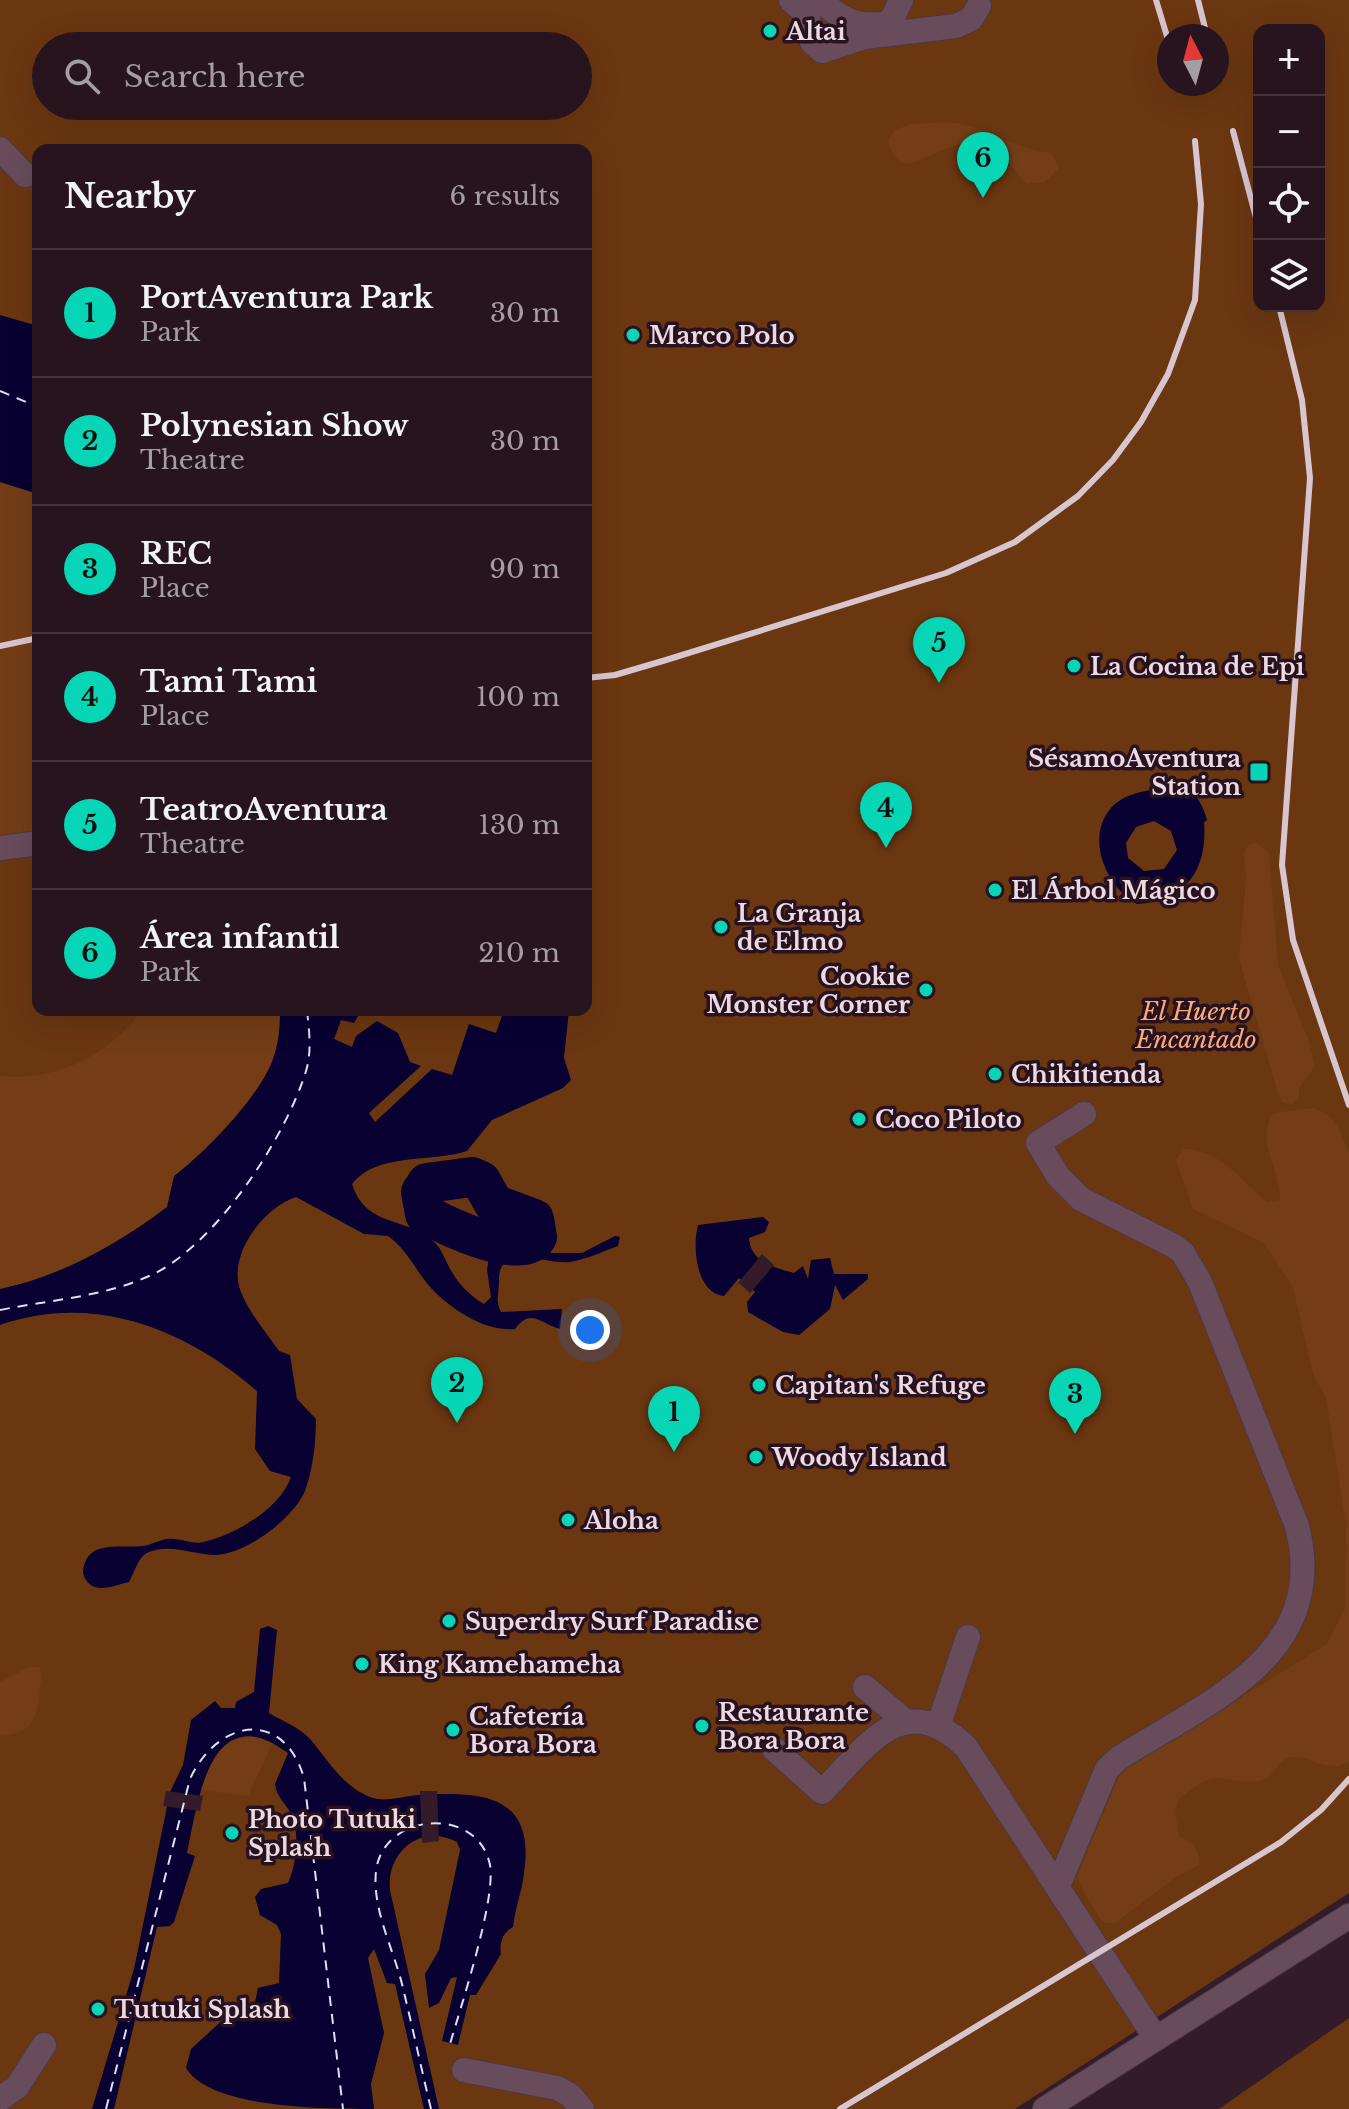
<!DOCTYPE html>
<meta charset="utf-8">
<style>
body{margin:0;font-family:"Libre Baskerville",serif;background:#2f1d28;color:#f1f3f6}
.controls{position:absolute;right:24px;top:24px;display:grid;overflow:hidden;border-radius:16px;box-shadow:0 8px 32px #0002}
.controls button{width:72px;height:72px;display:grid;place-items:center;padding:0;border:0;border-bottom:2px solid #43333d;background:#27141f;color:#f1f3f6;font:40px sans-serif}
.compass{position:absolute;left:1157px;top:24px;width:72px;height:72px;border-radius:50%;background:#27141f;box-shadow:0 8px 32px #0002;rotate:354deg}
.you{position:absolute;left:590px;top:1330px;width:28px;height:28px;margin:-20px;border:6px solid #fff;border-radius:50%;background:#1a73e8;box-shadow:0 0 0 12px #1a73e833}
.badge{display:grid;place-items:center;width:52px;height:52px;border-radius:50%;background:#06d5b6;color:#111;font-size:26px;font-weight:700}
.pin{position:absolute;translate:-50% -66px;filter:drop-shadow(0 2px 4px #0008)}
.pin::after{content:'';position:absolute;top:42px;width:28px;height:24px;background:inherit;clip-path:polygon(0 0,100% 0,50% 100%)}
.list{margin:0;padding:0;list-style:none}
h2{display:flex;justify-content:space-between;align-items:center;height:104px;margin:0;padding:0 32px;font-size:34px}
h2 small{font-size:26px;font-weight:400;color:#a49ea4}
.list li{display:grid;grid-template-columns:52px 1fr auto;gap:24px;align-items:center;box-sizing:border-box;height:128px;padding:0 32px;border-top:2px solid #43333d}
.list b{display:block;font-size:30px;white-space:nowrap}
.list p{margin:0;font-size:26px;white-space:nowrap;color:#a49ea4}
.list em{font-size:26px;font-style:normal;color:#a49ea4}
.icon{flex:none;width:44px;height:44px;fill:none;stroke:currentColor;stroke-width:2;stroke-linecap:round;stroke-linejoin:round}
.map{position:relative;flex:none;width:1349px;height:2109px;overflow:hidden}
.search{position:absolute;background:#27141f;box-shadow:0 8px 32px #0002;left:32px;top:32px;width:560px;height:88px;display:flex;align-items:center;gap:20px;box-sizing:border-box;padding:0 28px;border-radius:44px;color:#a49ea4;font-size:30px}
.panel{position:absolute;background:#27141f;box-shadow:0 8px 32px #0002;left:32px;top:144px;width:560px;height:872px;border-radius:16px}
.map>svg:first-child{display:block}
.green{fill:#6b3711;fill-rule:evenodd}
.forest{fill:#743d16}
.water{fill:#080132;fill-rule:evenodd}
.pier{fill:#341b29}
.lines{fill:none;stroke-linecap:round;stroke-linejoin:round}
.canal{stroke:#080132;stroke-width:40}
.ferry{stroke:#dde1f6;stroke-width:2;stroke-dasharray:10 8;stroke-linecap:butt}
.minor-casing{stroke:#4c3844;stroke-width:26}
.minor{stroke:#684c5b;stroke-width:24}
.rail{stroke:#d8c6cf;stroke-width:6}
.poi-dot{fill:#06d5b6;stroke:#291220;stroke-width:3}
.labels{text-anchor:middle;dominant-baseline:central;stroke-width:7;stroke-linejoin:round;paint-order:stroke}
.poi-label{font-size:24px;font-weight:bold;fill:#ebdae2;stroke:#291220;text-anchor:start}
.park-label{font-size:24px;font-style:italic;fill:#fcaa78;stroke:#291220}
</style>
<div class="map">
<svg width="1349" height="2109" viewBox="0 0 1349 2109">
<rect width="100%" height="100%" fill="#341b29"/>
<path class="green" d="M 0,0 L 1349,0 L 1349,1893 L 1015,2109 L 0,2109 ZM 1259,30 L 1319,30 L 1319,306 L 1259,306 ZM 1169,36 L 1217,36 L 1217,84 L 1169,84 ZM 46,46 L 578,46 L 578,106 L 46,106 ZM 38,150 L 586,150 L 586,1010 L 38,1010 Z
M 1349,2018 L 1349,2109 L 1219,2109 Z"/>
<path class="forest" d="M 947,122 C 984,125 1014,150 1051,153 L 1059,168 L 1045,182 L 1026,184 L 993,144 C 966,134 934,156 909,164 C 896,162 890,152 888,140 L 895,130 L 911,124 Z
M 0,482 L 38,494 L 38,856 L 0,861 Z
M 1257,843 L 1269,853 L 1278,965 L 1309,1041 L 1315,1066 L 1299,1088 L 1299,1098 L 1292,1104 L 1283,1103 L 1279,1096 L 1239,959 L 1246,879 L 1244,852 L 1249,844 Z
M 142,1010 L 280,1010 C 280,1026 279,1043 273,1059 C 260,1096 206,1152 174,1176 L 167,1207 C 118,1244 61,1278 0,1289 L 0,1076 C 56,1082 109,1055 142,1010 Z
M 1313,1108 C 1336,1115 1340,1131 1349,1152 L 1349,1761 C 1330,1775 1315,1758 1296,1757 C 1279,1756 1278,1771 1267,1778 C 1252,1787 1233,1779 1217,1778 C 1205,1778 1189,1791 1180,1798 L 1175,1810 L 1179,1836 C 1194,1843 1199,1849 1199,1865 L 1176,1877 L 1114,1924 L 1102,1922 L 1076,1878 L 1119,1776 L 1129,1767 L 1327,1644 L 1345,1609 L 1346,1525 L 1326,1398 L 1313,1374 L 1293,1287 L 1264,1243 L 1193,1209 L 1176,1160 L 1184,1149 C 1218,1148 1243,1182 1267,1202 L 1280,1200 C 1281,1170 1255,1142 1273,1113 Z
M 29,1667 L 39,1667 L 42,1674 C 36,1709 42,1733 0,1736 L 0,1682 Z
M 253,1736 L 273,1742 L 248,1796 L 200,1790 C 208,1760 220,1740 253,1736 Z"/>
<path class="water" d="M 0,315 L 38,326 L 38,494 L 0,482 Z
M 1176,787 C 1195,790 1202,802 1207,820 L 1204,822 C 1208,870 1185,901 1137,904 C 1106,887 1085,838 1111,808 C 1126,791 1155,789 1176,787 ZM 1154,821 L 1171,831 L 1177,850 L 1164,869 L 1144,871 L 1128,858 L 1126,843 L 1136,827 Z
M 280,1010 L 361,1011 L 354,1023 L 341,1020 L 334,1039 L 352,1047 L 356,1036 L 377,1021 L 398,1033 L 410,1062 L 421,1066 L 369,1113 L 375,1122 L 432,1069 L 452,1075 L 469,1024 L 496,1033 L 504,1010 L 569,1010 L 564,1058 L 571,1080 L 563,1088 L 492,1120 L 467,1151 C 431,1163 377,1152 352,1184 C 366,1228 404,1215 434,1242 C 441,1248 443,1255 447,1263 C 455,1280 467,1294 484,1304 L 491,1297 L 487,1270 L 489,1257 L 509,1253 L 582,1253 L 615,1236 L 620,1237 L 618,1246 C 602,1252 587,1259 570,1262 C 545,1265 498,1241 499,1281 C 499,1293 495,1301 501,1312 L 562,1309 L 560,1329 C 541,1324 531,1307 515,1329 C 486,1332 452,1310 432,1289 C 416,1272 408,1250 388,1236 L 364,1234 L 296,1197 C 263,1208 226,1256 241,1292 C 249,1313 266,1332 279,1351 L 290,1355 L 297,1399 L 316,1419 C 316,1442 313,1469 305,1491 C 293,1519 246,1554 216,1555 C 194,1555 171,1543 149,1552 C 138,1556 135,1572 129,1582 C 112,1586 90,1597 83,1573 C 85,1538 121,1549 143,1546 C 151,1545 159,1540 167,1539 C 179,1537 192,1545 204,1542 C 236,1534 280,1509 291,1477 L 270,1471 L 255,1449 L 257,1391 C 186,1329 94,1292 0,1325 L 0,1289 C 61,1276 117,1245 167,1207 L 174,1176 C 206,1152 260,1096 273,1059 C 279,1043 280,1026 280,1010 Z
M 763,1217 L 769,1222 L 765,1232 L 749,1238 C 750,1262 776,1268 794,1273 L 803,1266 L 808,1279 L 811,1260 L 830,1258 L 834,1274 L 868,1274 L 868,1279 L 843,1300 L 835,1285 L 830,1309 L 799,1335 L 783,1332 L 748,1312 L 747,1302 L 755,1292 L 739,1278 L 724,1296 C 696,1293 692,1247 698,1225 Z
M 268,1626 L 277,1630 L 269,1713 C 282,1721 299,1727 310,1739 C 329,1761 341,1785 370,1797 C 385,1803 403,1796 418,1795 C 481,1791 536,1794 524,1873 C 522,1891 515,1909 513,1927 C 503,1932 499,1943 501,1954 L 476,1995 L 470,1995 L 458,2045 L 442,2041 L 457,1977 L 451,1978 L 439,2003 L 429,2008 L 425,1974 L 439,1950 L 460,1850 L 457,1842 C 421,1823 386,1852 390,1890 L 439,2109 L 424,2109 L 395,1984 L 387,1983 L 374,1949 L 368,1958 L 384,2033 L 371,2084 L 374,2109 C 326,2109 211,2109 186,2068 L 191,2049 L 227,2016 L 254,2007 L 258,1988 L 279,1983 L 281,1934 L 277,1925 L 260,1915 L 255,1897 L 261,1889 L 288,1883 C 296,1866 301,1830 290,1812 C 284,1801 277,1798 275,1784 L 288,1753 C 210,1695 198,1801 187,1853 L 195,1856 L 174,1922 L 170,1926 L 157,1927 L 114,2109 L 92,2109 L 134,1969 L 170,1792 L 183,1765 L 191,1720 L 215,1701 L 221,1708 L 235,1708 L 236,1702 L 254,1692 L 260,1629 Z"/>
<path class="pier" d="M 762,1254 L 774,1265 L 746,1298 L 750,1293 L 739,1283 L 734,1288 Z
M 166,1791 L 203,1796 L 200,1811 L 163,1806 Z
M 420,1791 L 437,1791 L 439,1841 L 422,1843 Z"/>
<g class="lines">
<path class="canal" d="M 472,1177 L 481,1181 L 494,1204 L 534,1219 L 537,1237 C 522,1262 446,1226 425,1214 L 421,1192 L 427,1183 Z"/>
<path class="ferry" d="M 0,391 L 38,407
M 0,1310 C 49,1300 103,1297 149,1276 C 214,1248 286,1137 306,1071 C 312,1052 309,1029 307,1010
M 106,2109 L 190,1779 C 217,1720 283,1707 304,1778 L 343,2109
M 431,2109 C 421,2067 412,2025 402,1984 C 393,1948 372,1909 376,1871 C 383,1812 478,1805 490,1865 C 496,1900 461,2006 450,2044"/>
<g class="minor-casing">
<path id="minor" d="M 791,0 L 807,15 L 812,42 L 822,51 L 864,37 L 956,26 L 971,19 L 979,6
M 820,0 C 841,19 855,27 883,24
M 890,23 L 901,0
M 0,149 L 25,175
M 0,848 L 38,843
M 865,1687 L 905,1721
M 938,1727 L 968,1637
M 774,1749 L 822,1792 C 866,1748 902,1686 966,1747 L 1155,2037
M 1058,1886 L 1107,1769 L 1119,1758 C 1209,1701 1330,1655 1297,1526 L 1200,1282 L 1183,1253 L 1174,1246 L 1081,1199 L 1058,1176 L 1038,1143 L 1084,1114
M 464,2070 L 557,2088 L 570,2095 L 582,2109
M 0,2099 L 17,2087 L 44,2045
M 1045,2109 L 1349,1916"/>
</g>
<use href="#minor" class="minor"/>
<path class="rail" d="M 1156,0 L 1169,43
M 1198,0 L 1207,36
M 1233,131 L 1259,229
M 1279,306 L 1302,400 L 1310,478 L 1282,865 L 1293,940 L 1349,1105
M 0,646 L 38,638
M 586,678 L 615,675 L 666,660 L 946,573 L 1015,542 L 1078,496 L 1113,460 L 1141,422 L 1168,374 L 1195,300 L 1201,204 L 1195,141
M 840,2109 L 1281,1842 L 1321,1810 L 1349,1779"/>
</g>
<g class="poi-dot">
<circle cx="770" cy="31" r="8"/>
<circle cx="633" cy="335" r="8"/>
<circle cx="1074" cy="666" r="8"/>
<rect x="1249" y="762" width="20" height="20" rx="4"/>
<circle cx="995" cy="890" r="8"/>
<circle cx="721" cy="927" r="8"/>
<circle cx="926" cy="990" r="8"/>
<circle cx="995" cy="1074" r="8"/>
<circle cx="859" cy="1119" r="8"/>
<circle cx="759" cy="1385" r="8"/>
<circle cx="756" cy="1457" r="8"/>
<circle cx="568" cy="1520" r="8"/>
<circle cx="449" cy="1621" r="8"/>
<circle cx="362" cy="1664" r="8"/>
<circle cx="702" cy="1726" r="8"/>
<circle cx="453" cy="1730" r="8"/>
<circle cx="232" cy="1833" r="8"/>
<circle cx="98" cy="2009" r="8"/>
</g>
<g class="labels">
<g class="poi-label">
<text x="786" y="31">Altai</text>
<text x="649" y="335">Marco Polo</text>
<text x="1090" y="666">La Cocina de Epi</text>
<text x="1241" y="758" text-anchor="end">SésamoAventura<tspan x="1241" dy="28">Station</tspan></text>
<text x="1011" y="890">El Árbol Mágico</text>
<text x="737" y="913">La Granja<tspan x="737" dy="28">de Elmo</tspan></text>
<text x="910" y="976" text-anchor="end">Cookie<tspan x="910" dy="28">Monster Corner</tspan></text>
<text x="1011" y="1074">Chikitienda</text>
<text x="875" y="1119">Coco Piloto</text>
<text x="775" y="1385">Capitan's Refuge</text>
<text x="772" y="1457">Woody Island</text>
<text x="584" y="1520">Aloha</text>
<text x="465" y="1621">Superdry Surf Paradise</text>
<text x="378" y="1664">King Kamehameha</text>
<text x="718" y="1712">Restaurante<tspan x="718" dy="28">Bora Bora</tspan></text>
<text x="469" y="1716">Cafetería<tspan x="469" dy="28">Bora Bora</tspan></text>
<text x="248" y="1819">Photo Tutuki<tspan x="248" dy="28">Splash</tspan></text>
<text x="114" y="2009">Tutuki Splash</text>
</g>
<g class="park-label">
<text x="1196" y="1011">El Huerto<tspan x="1196" dy="28">Encantado</tspan></text>
</g>
</g>
</svg>
<div class="controls">
<button>+</button>
<button>−</button>
<button><svg class="icon" aria-label="locate" viewBox="0 0 24 24"><circle cx="12" cy="12" r="6"/><path d="M12 2v4M12 18v4M2 12h4M18 12h4"/></svg></button>
<button><svg class="icon" aria-label="layers" viewBox="0 0 24 24"><path d="M12 4l9 5-9 5-9-5zM3 14l9 5 9-5"/></svg></button>
</div>
<svg class="compass" viewBox="-18 -18 36 36"><path d="M0-13l5 13h-10z" fill="#e53935"/><path d="M0 13l5-13h-10z" fill="#a49ea4"/></svg>
<div class="you"></div>
<div class="pin badge" style="left:674px;top:1452px">1</div>
<div class="pin badge" style="left:457px;top:1423px">2</div>
<div class="pin badge" style="left:1075px;top:1434px">3</div>
<div class="pin badge" style="left:886px;top:848px">4</div>
<div class="pin badge" style="left:939px;top:683px">5</div>
<div class="pin badge" style="left:983px;top:198px">6</div>
<div class="search"><svg class="icon" aria-label="search" viewBox="0 0 24 24"><circle cx="10" cy="10" r="6"/><path d="M15 15l6 6"/></svg>Search here</div>
<section class="panel">
<h2>Nearby<small>6 results</small></h2>
<ul class="list">
<li><span class="badge">1</span><div><b>PortAventura Park</b><p>Park</p></div><em>30 m</em></li>
<li><span class="badge">2</span><div><b>Polynesian Show</b><p>Theatre</p></div><em>30 m</em></li>
<li><span class="badge">3</span><div><b>REC</b><p>Place</p></div><em>90 m</em></li>
<li><span class="badge">4</span><div><b>Tami Tami</b><p>Place</p></div><em>100 m</em></li>
<li><span class="badge">5</span><div><b>TeatroAventura</b><p>Theatre</p></div><em>130 m</em></li>
<li><span class="badge">6</span><div><b>Área infantil</b><p>Park</p></div><em>210 m</em></li>
</ul>
</section>
</div>
